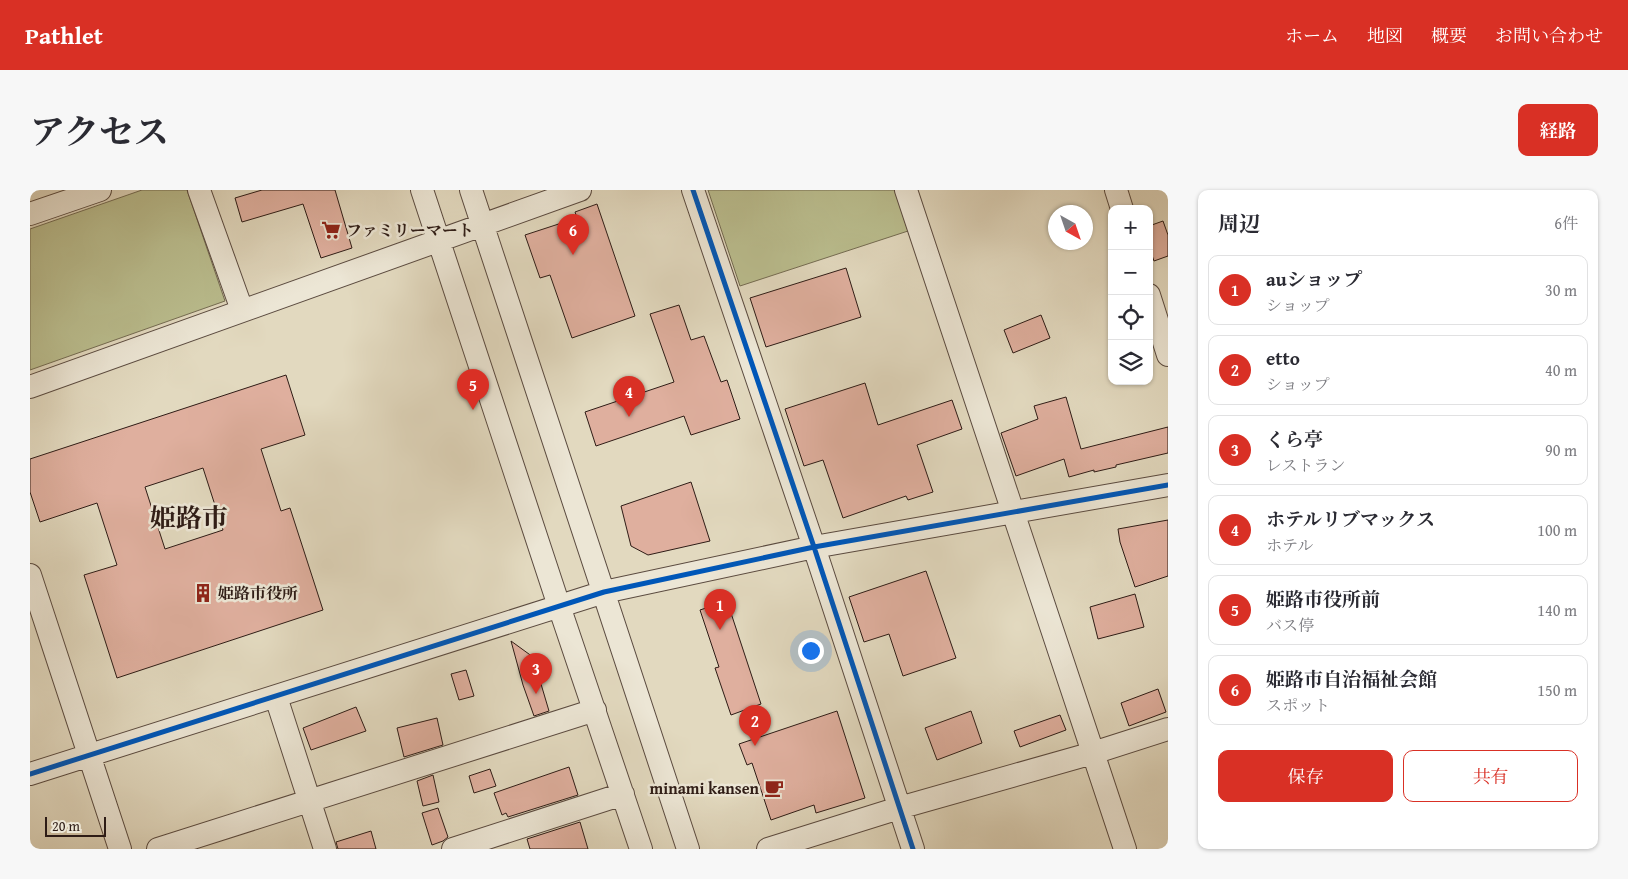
<!DOCTYPE html>
<html lang="ja">
<meta charset="utf-8">
<style>
body{margin:0;font-family:"Gentium Book Plus","Noto Serif JP",serif;background:#f7f7f7;color:#2b2b33}
.controls{position:absolute;right:15px;top:15px;display:grid;overflow:hidden;border-radius:10px;box-shadow:0 1px 4px #0004}
.controls button{width:45px;height:45px;display:grid;place-items:center;padding:0;border:0;border-bottom:1px solid #e1e1e2;background:#fff;color:#2b2b33;font:25px sans-serif}
.compass{position:absolute;left:1018px;top:15px;width:45px;height:45px;border-radius:50%;background:#fff;box-shadow:0 1px 4px #0004;rotate:140deg}
.scale{position:absolute;left:15px;bottom:12px;width:61px;box-sizing:border-box;padding-left:5px;border:2px solid #2e1c16;border-top:0;font-size:14px;line-height:18px;white-space:nowrap;color:#2e1c16;-webkit-text-stroke:4px #ece6d5;paint-order:stroke}
.you{position:absolute;left:780px;top:460px;width:18px;height:18px;margin:-12px;border:4px solid #fff;border-radius:50%;background:#1a73e8;box-shadow:0 0 0 8px #1a73e833}
.badge{display:grid;place-items:center;width:32px;height:32px;border-radius:50%;background:#d93025;color:#fff;font-size:16px;font-weight:700}
.pin{position:absolute;translate:-50% -41px;filter:drop-shadow(0 1px 2px #0008)}
.pin::after{content:'';position:absolute;top:26px;width:18px;height:15px;background:inherit;clip-path:polygon(0 0,100% 0,50% 100%)}
.list{margin:0;padding:0;list-style:none}
h2{display:flex;justify-content:space-between;align-items:center;height:65px;margin:0;padding:0 20px;font-size:21px}
h2 small{font-size:16px;font-weight:400;color:#7c7c81}
.list li{display:grid;grid-template-columns:32px 1fr auto;gap:15px;align-items:center;box-sizing:border-box;height:70px;margin:0 10px 10px;padding:0 10px;border:1px solid #e1e1e2;border-radius:10px}
.list b{display:block;font-size:19px;white-space:nowrap}
.list p{margin:0;font-size:16px;white-space:nowrap;color:#7c7c81}
.list em{font-size:16px;font-style:normal;color:#7c7c81}
.actions{display:flex;gap:10px;padding:15px 20px}
.actions a{flex:1;padding:11px 0;border:1px solid #d93025;border-radius:10px;text-align:center;font-size:18px;color:#d93025}
.actions .main{background:#d93025;color:#fff}
.icon{flex:none;width:28px;height:28px;fill:none;stroke:currentColor;stroke-width:2;stroke-linecap:round;stroke-linejoin:round}
.map{position:relative;flex:none;width:1138px;height:659px;overflow:hidden;border-radius:10px}
header{display:flex;align-items:center;gap:30px;box-sizing:border-box;height:70px;padding:0 25px;background:#d93025;color:#fff}
header strong{font-size:24px}
nav{display:flex;gap:28px;margin-inline-start:auto;font-size:18px}
.intro{display:flex;align-items:center;justify-content:space-between;box-sizing:border-box;height:120px;padding:0 30px}
h1{margin:0;font-size:35px}
.button{padding:12px 22px;border-radius:10px;background:#d93025;color:#fff;font-size:18px;font-weight:700}
main{display:flex;gap:30px;padding:0 30px}
aside{flex:1;background:#fff;border-radius:10px;box-shadow:0 1px 4px #0004}
.map>svg:first-child{display:block}
.green{fill:#babd8e;stroke:#746c52}
.building{fill:#dfaf9e;stroke:#2e1c16;fill-rule:evenodd}
.lines{fill:none;stroke-linecap:round;stroke-linejoin:round}
.minor-casing{stroke:#5b4b40;stroke-width:24}
.minor{stroke:#ece6d5;stroke-width:22}
.cycleway-casing{stroke:#ece6d5;stroke-width:8}
.cycleway{stroke:#0057b8;stroke-width:5}
.labels{text-anchor:middle;dominant-baseline:central;stroke-width:5;stroke-linejoin:round;paint-order:stroke}
.poi-label{font-size:16px;font-weight:bold;fill:#2e1c16;stroke:#ece6d5;text-anchor:start}
.town-label{font-size:26px;font-weight:bold;fill:#2e1c16;stroke:#ece6d5}
</style>
<header>
<strong>Pathlet</strong>
<nav><a>ホーム</a><a>地図</a><a>概要</a><a>お問い合わせ</a></nav>
</header>
<div class="intro"><h1>アクセス</h1><a class="button">経路</a></div>
<main>
<div class="map">
<svg width="1138" height="659" viewBox="0 0 1138 659">
<rect width="100%" height="100%" fill="#e2d9bf"/>
<filter id="stains"><feTurbulence type="fractalNoise" baseFrequency=".004" numOctaves="4"/><feColorMatrix values="0 0 0 0 .2 0 0 0 0 .09 0 0 0 0 .02 0 0 0 .5 -.17"/></filter>
<radialGradient id="worn" r=".72"><stop offset=".6" stop-color="#630" stop-opacity="0"/><stop offset="1" stop-color="#630" stop-opacity=".3"/></radialGradient>
<path class="green" d="M 112,0 L 157,0 L 195,111 L 0,180 L 0,39 Z
M 678,0 L 865,0 L 878,41 L 710,96 Z"/>
<path class="building" d="M 232,0 L 305,0 L 322,58 L 291,68 L 273,14 L 212,32 L 205,8 Z
M 567,14 L 605,126 L 542,148 L 520,85 L 510,88 L 495,45 L 547,28 L 545,22 Z
M 1133,31 L 1138,45 L 1138,66 L 1124,71 L 1119,57 L 1119,36 Z
M 816,78 L 831,127 L 736,157 L 720,108 Z
M 649,115 L 661,150 L 674,146 L 691,192 L 697,190 L 710,229 L 661,245 L 654,226 L 566,256 L 555,222 L 644,192 L 620,124 Z
M 1011,125 L 1020,148 L 983,163 L 974,140 Z
M 256,185 L 275,245 L 231,259 L 251,321 L 260,318 L 293,420 L 87,488 L 54,385 L 87,375 L 67,313 L 10,332 L 0,302 L 0,269 ZM 173,278 L 193,340 L 135,359 L 115,297 Z
M 835,193 L 848,235 L 922,210 L 932,239 L 887,255 L 903,302 L 878,310 L 876,306 L 813,328 L 793,270 L 774,276 L 755,219 Z
M 1036,207 L 1051,259 L 1138,237 L 1138,263 L 1086,275 L 1086,277 L 1064,282 L 1064,280 L 1039,287 L 1034,269 L 986,286 L 971,243 L 1008,229 L 1004,216 Z
M 661,292 L 680,351 L 618,365 L 601,356 L 591,316 Z
M 1138,330 L 1138,386 L 1105,397 L 1090,352 L 1088,339 Z
M 896,381 L 926,468 L 873,486 L 859,444 L 834,452 L 819,407 Z
M 1105,404 L 1114,437 L 1068,449 L 1060,417 Z
M 697,411 L 731,514 L 701,525 L 685,478 L 689,477 L 670,420 Z
M 481,451 L 503,467 L 519,521 L 504,526 L 493,495 Z
M 436,480 L 444,506 L 429,510 L 421,484 Z
M 1128,499 L 1136,522 L 1099,536 L 1091,513 Z
M 326,517 L 336,541 L 281,560 L 273,538 Z
M 807,521 L 835,608 L 786,623 L 784,615 L 741,630 L 722,573 L 717,575 L 709,554 Z
M 941,521 L 952,553 L 907,570 L 895,538 Z
M 1030,525 L 1036,540 L 990,557 L 984,541 Z
M 407,528 L 413,555 L 374,567 L 367,538 Z
M 539,577 L 548,605 L 478,627 L 476,623 L 472,625 L 464,603 Z
M 460,579 L 466,596 L 444,603 L 439,586 Z
M 403,585 L 409,612 L 393,616 L 387,591 Z
M 408,618 L 418,647 L 413,651 L 402,655 L 392,623 Z
M 550,632 L 558,659 L 500,659 L 497,649 Z
M 341,641 L 346,659 L 308,659 L 306,652 Z"/>
<g class="lines">
<g class="minor-casing">
<path id="minor" d="M 169,0 L 212,120
M 392,0 L 529,416 L 611,659
M 441,0 L 658,659
M 663,0 L 784,357 L 883,659
M 876,0 L 1095,659
M 1086,0 L 1092,19
M 0,24 L 70,0
M 1119,105 L 1138,165
M 0,197 L 550,0
M 0,385 L 90,659
M 246,507 L 295,659
M 0,584 L 574,402 L 784,357 L 1138,295
M 128,659 L 565,520
M 423,659 L 593,604
M 738,659 L 869,618 L 1063,563 L 1138,539"/>
</g>
<use href="#minor" class="minor"/>
<g class="cycleway-casing">
<path id="cycleway" d="M 663,0 L 784,357 L 883,659
M 0,584 L 574,402 L 784,357 L 1138,295"/>
</g>
<use href="#cycleway" class="cycleway"/>
</g>
<defs>
<g id="supermarket-bare" transform="scale(1.5)"><path d="M-6-5.5h2.5l.6 2H6L4.5 2H-2.5L-4.4-4H-6ZM-1.5 3.2a1.3 1.3 0 1 0 .1 0ZM3 3.2a1.3 1.3 0 1 0 .1 0Z" fill="#8f2418" stroke="#ece6d5" stroke-width="2.5" paint-order="stroke"/></g>
<g id="building-bare" transform="scale(1.5)"><path d="M-4-6H4V6H1V3H-1V6H-4ZM-2.5-4.3h1.7v1.8h-1.7ZM.8-4.3h1.7v1.8H.8ZM-2.5-1h1.7V.8h-1.7ZM.8-1h1.7V.8H.8Z" fill="#8f2418" stroke="#ece6d5" stroke-width="2.5" paint-order="stroke"/></g>
<g id="cafe-bare" transform="scale(1.5)"><path d="M-5.5-4.5H6V0H3Q3 3.5 0 3.5H-2.5Q-5.5 3.5-5.5 0ZM3-3.2v2h1.7v-2ZM-6 4.5H4V6H-6Z" fill="#8f2418" stroke="#ece6d5" stroke-width="2.5" paint-order="stroke"/></g>
</defs>
<g fill-rule="evenodd">
<use href="#supermarket-bare" x="301" y="40"/>
<use href="#building-bare" x="173" y="403"/>
<use href="#cafe-bare" x="744" y="598"/>
</g>
<g class="labels">
<g class="poi-label">
<text x="316" y="40">ファミリーマート</text>
<text x="188" y="403">姫路市役所</text>
<text x="729" y="598" text-anchor="end">minami kansen</text>
</g>
<g class="town-label">
<text x="159" y="327">姫路市</text>
</g>
</g>
<rect width="100%" height="100%" filter="url(#stains)"/>
<rect width="100%" height="100%" fill="url(#worn)"/>
</svg>
<div class="controls">
<button>+</button>
<button>−</button>
<button><svg class="icon" aria-label="locate" viewBox="0 0 24 24"><circle cx="12" cy="12" r="6"/><path d="M12 2v4M12 18v4M2 12h4M18 12h4"/></svg></button>
<button><svg class="icon" aria-label="layers" viewBox="0 0 24 24"><path d="M12 4l9 5-9 5-9-5zM3 14l9 5 9-5"/></svg></button>
</div>
<svg class="compass" viewBox="-18 -18 36 36"><path d="M0-13l5 13h-10z" fill="#e53935"/><path d="M0 13l5-13h-10z" fill="#7c7c81"/></svg>
<div class="scale">20 m</div>
<div class="you"></div>
<div class="pin badge" style="left:690px;top:440px">1</div>
<div class="pin badge" style="left:725px;top:556px">2</div>
<div class="pin badge" style="left:506px;top:504px">3</div>
<div class="pin badge" style="left:599px;top:227px">4</div>
<div class="pin badge" style="left:443px;top:220px">5</div>
<div class="pin badge" style="left:543px;top:65px">6</div>
</div>
<aside>
<h2>周辺<small>6件</small></h2>
<ul class="list">
<li><span class="badge">1</span><div><b>auショップ</b><p>ショップ</p></div><em>30 m</em></li>
<li><span class="badge">2</span><div><b>etto</b><p>ショップ</p></div><em>40 m</em></li>
<li><span class="badge">3</span><div><b>くら亭</b><p>レストラン</p></div><em>90 m</em></li>
<li><span class="badge">4</span><div><b>ホテルリブマックス</b><p>ホテル</p></div><em>100 m</em></li>
<li><span class="badge">5</span><div><b>姫路市役所前</b><p>バス停</p></div><em>140 m</em></li>
<li><span class="badge">6</span><div><b>姫路市自治福祉会館</b><p>スポット</p></div><em>150 m</em></li>
</ul>
<div class="actions"><a class="main">保存</a><a>共有</a></div>
</aside>
</main>
